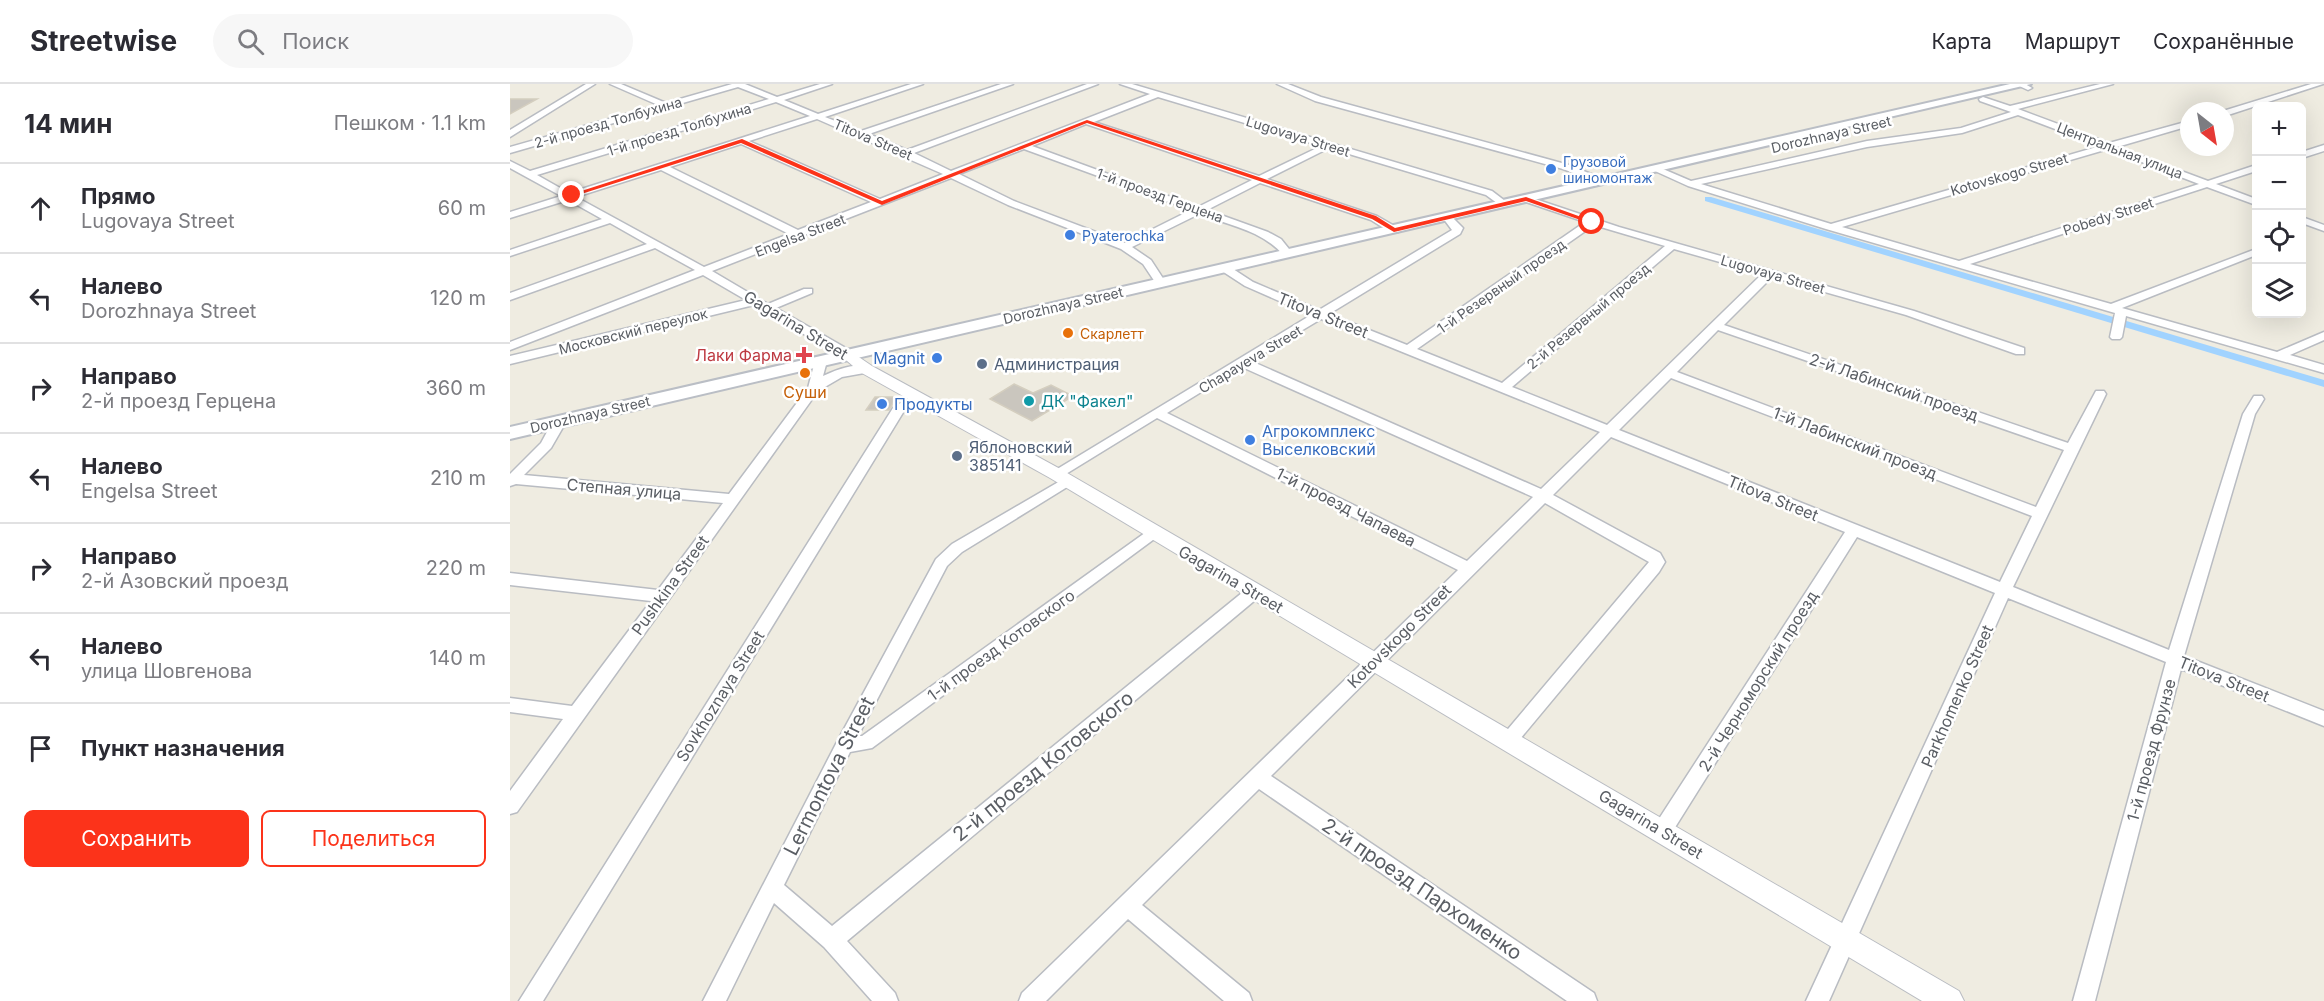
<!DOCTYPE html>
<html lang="ru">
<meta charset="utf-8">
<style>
body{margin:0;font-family:Inter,sans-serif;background:#f7f7f7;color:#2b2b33}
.controls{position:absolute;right:18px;top:18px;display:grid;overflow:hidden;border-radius:9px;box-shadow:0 6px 24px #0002}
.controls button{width:54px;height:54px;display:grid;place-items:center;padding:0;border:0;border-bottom:2px solid #e1e1e2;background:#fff;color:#2b2b33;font:30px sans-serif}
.compass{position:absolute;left:1670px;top:18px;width:54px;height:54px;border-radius:50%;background:#fff;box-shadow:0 6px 24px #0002;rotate:149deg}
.stop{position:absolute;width:18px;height:18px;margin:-14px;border:4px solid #fc331a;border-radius:50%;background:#fff}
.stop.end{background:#fc331a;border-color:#fff;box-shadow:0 2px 6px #0008}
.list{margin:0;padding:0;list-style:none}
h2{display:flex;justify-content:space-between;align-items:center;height:78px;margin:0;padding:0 24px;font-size:26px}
h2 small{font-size:20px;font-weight:400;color:#7c7c81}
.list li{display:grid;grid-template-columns:39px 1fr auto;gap:18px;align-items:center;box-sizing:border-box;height:90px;padding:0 24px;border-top:2px solid #e1e1e2}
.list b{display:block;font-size:22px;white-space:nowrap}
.list p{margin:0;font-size:20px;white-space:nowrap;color:#7c7c81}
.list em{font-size:20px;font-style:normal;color:#7c7c81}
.actions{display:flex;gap:12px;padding:18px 24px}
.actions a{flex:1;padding:14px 0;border:2px solid #fc331a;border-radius:9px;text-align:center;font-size:21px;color:#fc331a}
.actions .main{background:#fc331a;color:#fff}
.icon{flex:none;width:33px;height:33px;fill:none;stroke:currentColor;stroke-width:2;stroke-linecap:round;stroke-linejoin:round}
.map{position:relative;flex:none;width:1814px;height:917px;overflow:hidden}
header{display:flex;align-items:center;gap:36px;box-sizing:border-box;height:84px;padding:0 30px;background:#fff;border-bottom:2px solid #e1e1e2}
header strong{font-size:28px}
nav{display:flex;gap:33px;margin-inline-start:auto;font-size:21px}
.search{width:420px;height:54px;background:#f7f7f7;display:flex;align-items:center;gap:15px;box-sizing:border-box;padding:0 21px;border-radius:33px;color:#7c7c81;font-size:22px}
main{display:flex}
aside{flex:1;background:#fff}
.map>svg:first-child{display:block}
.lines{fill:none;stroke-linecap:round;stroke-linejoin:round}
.canal{fill:#a1d3ff;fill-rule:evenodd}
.building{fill:#cac6be;stroke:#d4cebf;stroke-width:1.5}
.minor-casing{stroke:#b9bcc2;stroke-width:3}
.tertiary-casing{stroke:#b9bcc2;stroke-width:2}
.secondary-casing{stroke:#babec5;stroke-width:4}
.minor{fill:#fff;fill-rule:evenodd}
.tertiary{fill:#fff;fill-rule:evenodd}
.secondary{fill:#fff;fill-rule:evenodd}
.route{fill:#fc331a}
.shop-dot{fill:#3f7fe0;stroke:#fff;stroke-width:2}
.food-dot{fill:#e8710a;stroke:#fff;stroke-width:2}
.health-dot{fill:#e0444e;stroke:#fff;stroke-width:2}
.service-dot{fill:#5c6f8a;stroke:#fff;stroke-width:2}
.culture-dot{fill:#0f9aa8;stroke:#fff;stroke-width:2}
.labels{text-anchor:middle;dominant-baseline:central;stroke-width:5;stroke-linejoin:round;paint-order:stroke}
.far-street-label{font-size:14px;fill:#5a5e64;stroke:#fff}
.far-shop-label{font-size:14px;fill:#366cbe;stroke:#fff;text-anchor:start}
.far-food-label{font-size:14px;fill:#c56008;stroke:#fff;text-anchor:start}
.street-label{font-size:16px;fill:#5a5e64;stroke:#fff}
.health-label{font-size:16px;fill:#be3a42;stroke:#fff;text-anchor:end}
.shop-label{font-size:16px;fill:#366cbe;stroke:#fff;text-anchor:start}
.service-label{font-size:16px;fill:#4e5e75;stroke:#fff;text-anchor:start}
.food-label{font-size:16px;fill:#c56008;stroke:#fff}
.culture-label{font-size:16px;fill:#0d838f;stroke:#fff;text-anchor:start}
.near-street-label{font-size:20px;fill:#5a5e64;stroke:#fff}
</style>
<header>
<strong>Streetwise</strong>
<div class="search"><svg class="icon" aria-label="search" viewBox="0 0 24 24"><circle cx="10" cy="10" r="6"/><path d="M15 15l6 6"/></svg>Поиск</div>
<nav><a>Карта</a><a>Маршрут</a><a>Сохранённые</a></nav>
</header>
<main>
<aside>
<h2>14 мин<small>Пешком · 1.1 km</small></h2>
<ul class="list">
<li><svg class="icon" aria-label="ahead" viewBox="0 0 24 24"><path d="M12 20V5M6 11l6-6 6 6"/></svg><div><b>Прямо</b><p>Lugovaya Street</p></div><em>60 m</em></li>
<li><svg class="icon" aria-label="left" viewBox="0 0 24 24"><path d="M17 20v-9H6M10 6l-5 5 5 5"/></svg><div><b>Налево</b><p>Dorozhnaya Street</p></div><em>120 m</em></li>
<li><svg class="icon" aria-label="right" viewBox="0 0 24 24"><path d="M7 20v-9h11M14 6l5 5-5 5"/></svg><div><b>Направо</b><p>2-й проезд Герцена</p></div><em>360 m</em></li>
<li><svg class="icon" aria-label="left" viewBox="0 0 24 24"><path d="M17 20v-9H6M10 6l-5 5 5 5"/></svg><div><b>Налево</b><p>Engelsa Street</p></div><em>210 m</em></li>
<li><svg class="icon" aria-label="right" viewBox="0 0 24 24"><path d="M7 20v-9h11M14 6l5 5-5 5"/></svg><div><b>Направо</b><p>2-й Азовский проезд</p></div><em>220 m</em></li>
<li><svg class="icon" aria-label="left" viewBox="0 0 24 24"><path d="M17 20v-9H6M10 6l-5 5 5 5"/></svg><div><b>Налево</b><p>улица Шовгенова</p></div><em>140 m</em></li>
<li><svg class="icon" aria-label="arrive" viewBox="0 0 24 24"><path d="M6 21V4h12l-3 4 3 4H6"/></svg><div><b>Пункт назначения</b></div></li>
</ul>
<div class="actions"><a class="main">Сохранить</a><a>Поделиться</a></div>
</aside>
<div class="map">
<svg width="1814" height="917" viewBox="0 0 1814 917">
<rect width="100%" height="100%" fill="#efece1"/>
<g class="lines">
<path class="canal" d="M 1195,113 L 1201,113 L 1814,296 L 1814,303 L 1195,117 Z"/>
</g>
<path class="building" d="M 0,15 L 27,15 L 0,30 Z
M 504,300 L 523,309 L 541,301 L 563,312 L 522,337 L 480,315 Z
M 365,313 L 387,313 L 379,326 L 356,326 Z"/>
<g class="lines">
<g class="minor-casing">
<path id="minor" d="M 76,0 L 85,0 L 0,53 L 0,46 Z
M 100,0 L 111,0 L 156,19 L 222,0 L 235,0 L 267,13 L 310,0 L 322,0 L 274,16 L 308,30 L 401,0 L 413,0 L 315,33 L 351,47 L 491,0 L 503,0 L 359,50 L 397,66 L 577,0 L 588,0 L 404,69 L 441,87 L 640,10 L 610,0 L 622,0 L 982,107 L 999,120 L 991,122 L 976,111 L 819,64 L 757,95 L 867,132 L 888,144 L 888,148 L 880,148 L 861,136 L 750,99 L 697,126 L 758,148 L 771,155 L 783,170 L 782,172 L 774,172 C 754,147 719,141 689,130 L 622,163 L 641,176 L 656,199 L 651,202 L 647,201 L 633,180 L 611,165 L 498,121 L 441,94 L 202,187 L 258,220 L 294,205 L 302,205 L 302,209 L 266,224 L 341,267 L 341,273 L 333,273 L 244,221 L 0,280 L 0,272 L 236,216 L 193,191 L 0,266 L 0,258 L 185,186 L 145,164 L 0,216 L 0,209 L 137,160 L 100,139 L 0,172 L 0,166 L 92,135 L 58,116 L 0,134 L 0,128 L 51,112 L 0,84 L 0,77 L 20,87 L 259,15 L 228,3 L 0,69 L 0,63 L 148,21 ZM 648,13 L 811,62 L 749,92 L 584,38 ZM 266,18 L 300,32 L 59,109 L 27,91 ZM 307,35 L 433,90 L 370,115 L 239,57 ZM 576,40 L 742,96 L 688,123 L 522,62 ZM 231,60 L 361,118 L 288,146 L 160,83 ZM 514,65 L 681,126 L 615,159 L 504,117 L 449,90 ZM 151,86 L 279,150 L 194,183 L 66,113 Z
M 767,0 L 778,0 L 811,13 L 1059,81 L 1098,97 L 1090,99 L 1053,85 L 805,17 Z
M 1505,0 L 1515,0 L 1522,4 L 1518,6 Z
M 1590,0 L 1603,0 L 1508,25 L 1599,59 L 1679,37 L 1679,42 L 1607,63 L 1698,97 L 1746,81 L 1746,87 L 1706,100 L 1746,115 L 1746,121 L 1697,103 L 1460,180 L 1601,220 L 1746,165 L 1746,171 L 1612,224 L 1767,268 L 1814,248 L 1814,256 L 1780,271 L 1814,281 L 1814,289 L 1616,232 L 1612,253 L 1610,255 L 1602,255 L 1600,253 L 1605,229 L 1316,145 L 1178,102 L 1145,87 L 1153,85 L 1181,97 L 1357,57 L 1451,44 L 1501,28 L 1470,17 L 1469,15 L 1473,13 L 1500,22 ZM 1508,31 L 1590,62 L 1321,140 L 1191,100 L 1357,63 L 1452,49 ZM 1598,65 L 1689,100 L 1449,177 L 1332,143 Z
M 1801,0 L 1813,0 L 1718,31 L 1715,31 L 1713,27 Z
M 1814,61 L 1814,67 L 1792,74 L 1792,68 Z
M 1016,112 L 1109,143 L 1404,227 L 1514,264 L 1514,270 L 1506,270 L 1396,231 L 1262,193 L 1214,241 L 1558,359 L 1586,307 L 1594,307 L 1596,310 L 1503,503 L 1659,566 L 1733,330 L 1744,312 L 1752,312 L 1754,315 L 1745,330 L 1674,572 L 1814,627 L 1814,642 L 1671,585 L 1585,917 L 1563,917 L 1656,578 L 1498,514 L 1319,917 L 1296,917 L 1485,509 L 1347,453 L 1159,753 L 1152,756 L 1145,753 L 1142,747 L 1145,741 L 1335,448 L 1101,353 L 1043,411 L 1150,469 L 1155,478 L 1149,488 L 1005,661 L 999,663 L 993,661 L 990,656 L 993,651 L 1139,478 L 1035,419 L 761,692 L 1084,909 L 1087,917 L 1057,917 L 749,705 L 632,821 L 739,909 L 742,917 L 714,917 L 618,835 L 536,917 L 509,917 L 512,909 L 948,486 L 647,334 L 551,393 L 541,393 L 539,390 L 801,231 L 735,202 L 712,187 L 712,183 L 720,183 L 743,198 L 809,226 L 942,146 L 933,134 L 941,132 L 953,144 L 950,150 L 819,230 L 897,261 L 1075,138 L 1013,117 L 1013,113 ZM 1084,141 L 1155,162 L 992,299 L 907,265 ZM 1164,165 L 1252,190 L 1097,341 L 1002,303 ZM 811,235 L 1090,348 L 1031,405 L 741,277 ZM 1208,246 L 1554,366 L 1526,423 L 1167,288 ZM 732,283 L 1023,413 L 957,477 L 657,329 ZM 1161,294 L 1522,432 L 1490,498 L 1109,346 Z
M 1792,133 L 1814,141 L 1814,147 L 1792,139 Z
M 311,273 L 317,277 L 313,292 C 325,286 351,276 362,285 L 360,288 L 332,293 L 308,307 L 7,728 L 0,730 L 0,707 L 53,635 L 0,628 L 0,614 L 62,622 L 141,517 L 0,501 L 0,489 L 148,506 L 213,419 L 6,400 L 0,402 L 0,390 L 31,359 L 44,335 L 49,334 L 56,338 L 41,364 L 14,391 L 219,410 L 298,304 L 305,277 Z
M 405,310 L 411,314 L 394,327 L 33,917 L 9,917 L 383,324 Z
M 557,393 L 562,394 L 564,397 L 562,400 L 452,468 L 437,482 L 348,652 L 352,652 L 639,446 L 644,445 L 651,450 L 362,664 L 340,668 L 274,801 L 322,842 L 738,504 L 750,504 L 752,508 L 750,512 L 337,857 L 385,909 L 388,917 L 362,917 L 314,863 L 264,819 L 216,917 L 193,917 L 328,656 L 426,475 L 442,460 Z"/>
</g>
<g class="tertiary-casing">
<path id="tertiary" d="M 337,265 L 362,282 L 552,386 L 1449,907 L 1454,917 L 1412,917 L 540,394 L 350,288 L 329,270 Z"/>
</g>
<g class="secondary-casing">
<path id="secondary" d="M 1500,0 L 1521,0 L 0,355 L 0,343 Z"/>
</g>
<use href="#minor" class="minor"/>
<use href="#tertiary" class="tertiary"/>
<use href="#secondary" class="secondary"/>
</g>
<path class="route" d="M 577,36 L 866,132 L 885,144 L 1016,113 L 1085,138 L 1079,139 L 1016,117 L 884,148 L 862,135 L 577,39 L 372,121 L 231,59 L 65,112 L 59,111 L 232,55 L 372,117 Z"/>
<g class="shop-dot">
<circle cx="1041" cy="85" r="6"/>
<circle cx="560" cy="151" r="6"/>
<circle cx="427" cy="274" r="6"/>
<circle cx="372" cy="320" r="6"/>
<circle cx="740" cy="356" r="6"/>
</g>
<g class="food-dot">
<circle cx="558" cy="249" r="6"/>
<circle cx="295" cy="289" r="6"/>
</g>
<path class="health-dot" d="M291 262h6v6h6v6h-6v6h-6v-6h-6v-6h6z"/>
<g class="service-dot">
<circle cx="472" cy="280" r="6"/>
<circle cx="447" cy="372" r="6"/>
</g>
<circle class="culture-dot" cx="519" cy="317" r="6"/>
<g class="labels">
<g class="far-street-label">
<text transform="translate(98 38) rotate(-16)">2-й проезд Толбухина</text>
<text transform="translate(169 45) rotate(-17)">1-й проезд Толбухина</text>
<text transform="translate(1321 50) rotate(-13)">Dorozhnaya Street</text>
<text transform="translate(788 52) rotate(17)">Lugovaya Street</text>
<text transform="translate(363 55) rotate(23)">Titova Street</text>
<text transform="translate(1610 66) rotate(21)">Центральная улица</text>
<text transform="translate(1499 90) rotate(-16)">Kotovskogo Street</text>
<text transform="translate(650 111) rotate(20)">1-й проезд Герцена</text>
<text transform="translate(1598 132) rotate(-18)">Pobedy Street</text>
<text transform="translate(290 151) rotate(-21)">Engelsa Street</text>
<text transform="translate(1263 190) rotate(16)">Lugovaya Street</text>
<text transform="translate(991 202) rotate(-35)">1-й Резервный проезд</text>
<text transform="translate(553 221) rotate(-13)">Dorozhnaya Street</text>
<text transform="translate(1078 232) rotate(-40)">2-й Резервный проезд</text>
<text transform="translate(123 247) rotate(-14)">Московский переулок</text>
<text transform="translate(740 275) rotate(-31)">Chapayeva Street</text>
<text transform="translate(80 330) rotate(-13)">Dorozhnaya Street</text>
</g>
<g class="far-shop-label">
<text x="1053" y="77">Грузовой<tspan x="1053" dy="16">шиномонтаж</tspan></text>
<text x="572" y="151">Pyaterochka</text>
</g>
<g class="far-food-label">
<text x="570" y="249">Скарлетт</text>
</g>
<g class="street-label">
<text transform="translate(813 231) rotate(22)">Titova Street</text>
<text transform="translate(286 241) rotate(31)">Gagarina Street</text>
<text transform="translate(1384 303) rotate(19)">2-й Лабинский проезд</text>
<text transform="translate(1345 359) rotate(21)">1-й Лабинский проезд</text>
<text transform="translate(114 405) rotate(5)">Степная улица</text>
<text transform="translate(1263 414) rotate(22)">Titova Street</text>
<text transform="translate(836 423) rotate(27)">1-й проезд Чапаева</text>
<text transform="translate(721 495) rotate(30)">Gagarina Street</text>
<text transform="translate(160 501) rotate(-54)">Pushkina Street</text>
<text transform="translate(889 552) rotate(-45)">Kotovskogo Street</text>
<text transform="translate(491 561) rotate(-36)">1-й проезд Котовского</text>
<text transform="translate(1714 595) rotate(22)">Titova Street</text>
<text transform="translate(1248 597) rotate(-58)">2-й Черноморский проезд</text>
<text transform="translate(210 612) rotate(-58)">Sovkhoznaya Street</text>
<text transform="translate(1447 612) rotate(-66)">Parkhomenko Street</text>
<text transform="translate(1641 666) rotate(-75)">1-й проезд Фрунзе</text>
<text transform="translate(1141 740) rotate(31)">Gagarina Street</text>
</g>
<g class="health-label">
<text x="282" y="271">Лаки Фарма</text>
</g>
<g class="shop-label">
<text x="415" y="274" text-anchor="end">Magnit</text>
<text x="384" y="320">Продукты</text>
<text x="752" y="347">Агрокомплекс<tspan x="752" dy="18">Выселковский</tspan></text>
</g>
<g class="service-label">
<text x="484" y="280">Администрация</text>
<text x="459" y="363">Яблоновский<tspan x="459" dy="18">385141</tspan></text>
</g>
<g class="food-label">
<text x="295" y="308">Суши</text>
</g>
<g class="culture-label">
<text x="531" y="317">ДК "Факел"</text>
</g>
<g class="near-street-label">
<text transform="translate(533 682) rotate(-39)">2-й проезд Котовского</text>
<text transform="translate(319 692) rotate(-63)">Lermontova Street</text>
<text transform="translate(912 805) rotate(34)">2-й проезд Пархоменко</text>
</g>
</g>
</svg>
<div class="controls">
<button>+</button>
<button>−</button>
<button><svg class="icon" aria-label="locate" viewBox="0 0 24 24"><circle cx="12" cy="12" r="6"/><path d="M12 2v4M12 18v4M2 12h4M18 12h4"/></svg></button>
<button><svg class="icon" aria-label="layers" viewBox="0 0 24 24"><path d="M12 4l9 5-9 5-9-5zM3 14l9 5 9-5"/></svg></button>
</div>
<svg class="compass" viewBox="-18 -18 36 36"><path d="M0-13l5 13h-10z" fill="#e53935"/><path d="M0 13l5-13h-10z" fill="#7c7c81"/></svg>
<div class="stop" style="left:1082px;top:138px"></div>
<div class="stop end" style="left:62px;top:111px"></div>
</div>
</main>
